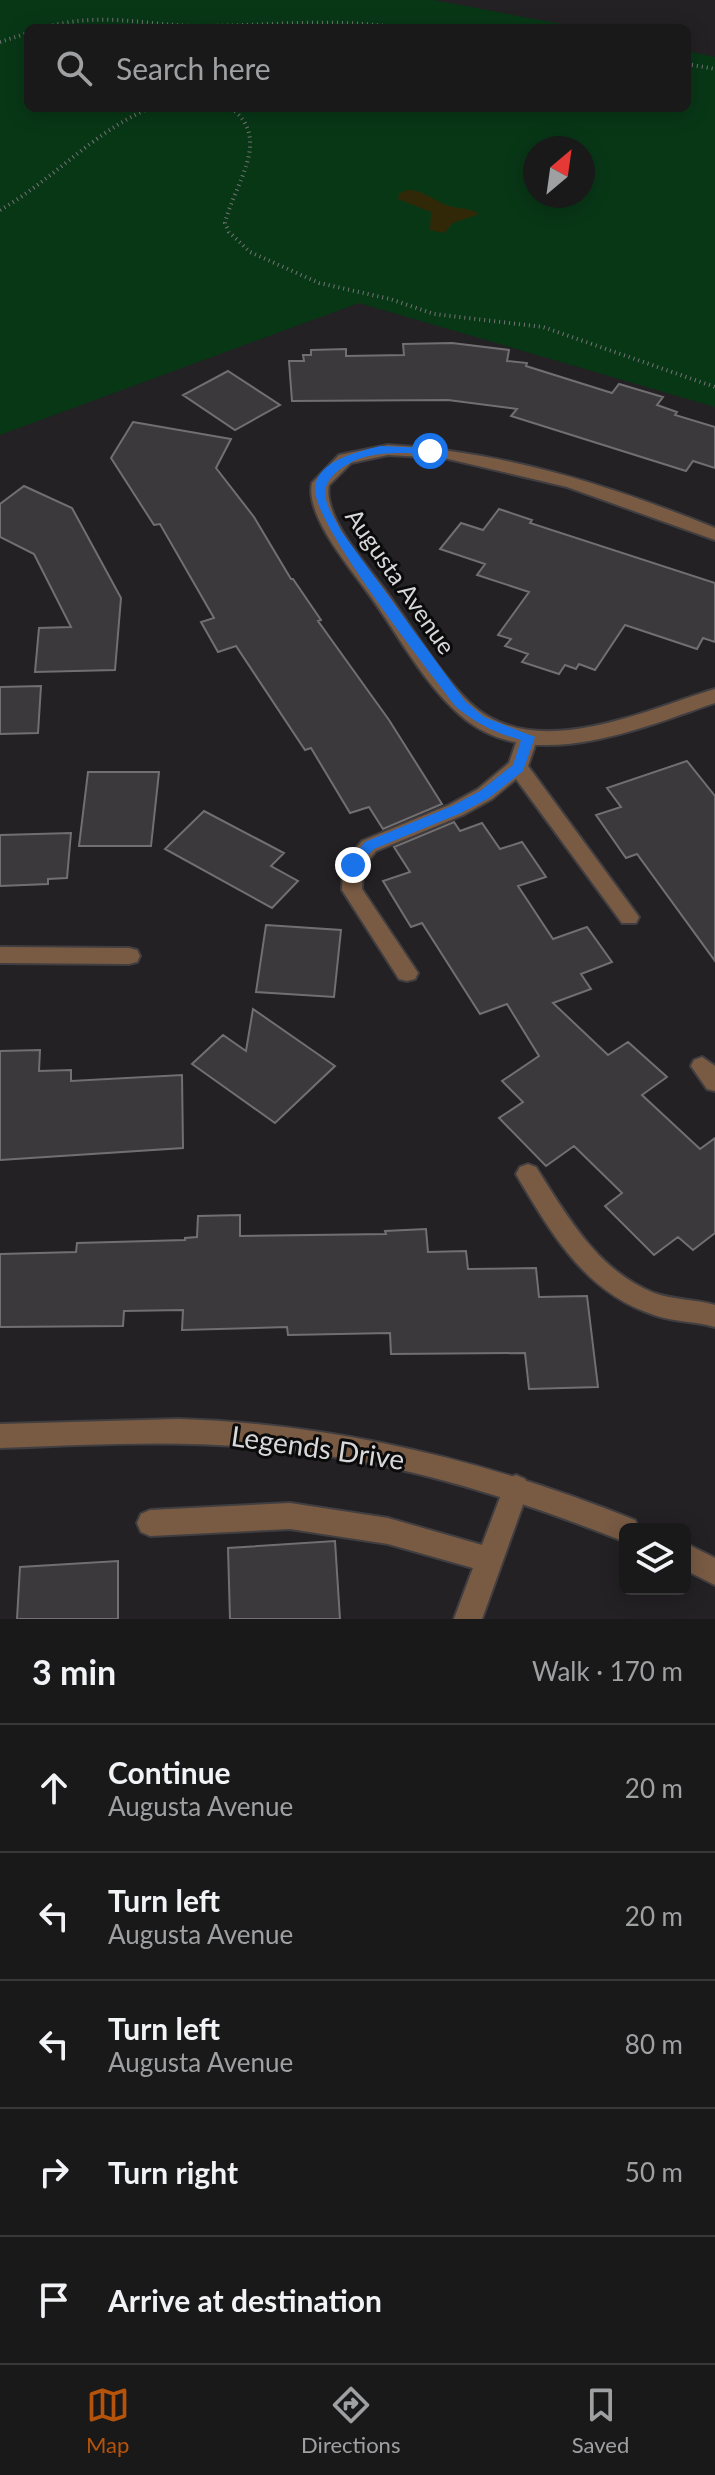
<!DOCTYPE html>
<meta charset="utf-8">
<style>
body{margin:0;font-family:Lato,sans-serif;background:#232223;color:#f1f3f6}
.controls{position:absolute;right:24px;bottom:24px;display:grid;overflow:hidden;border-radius:12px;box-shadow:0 4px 20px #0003}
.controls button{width:72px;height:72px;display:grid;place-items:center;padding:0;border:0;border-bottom:2px solid #383839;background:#1a191a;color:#f1f3f6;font:40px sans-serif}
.compass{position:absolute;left:523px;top:136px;width:72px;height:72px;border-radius:50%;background:#1a191a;box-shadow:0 4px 20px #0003;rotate:29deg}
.stop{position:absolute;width:24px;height:24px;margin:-18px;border:6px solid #1a73e8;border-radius:50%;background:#fff}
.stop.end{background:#1a73e8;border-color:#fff;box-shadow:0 2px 8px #0008}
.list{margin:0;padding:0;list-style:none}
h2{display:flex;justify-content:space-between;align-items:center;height:104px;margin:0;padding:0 32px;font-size:34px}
h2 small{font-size:26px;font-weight:400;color:#9fa0a2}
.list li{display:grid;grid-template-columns:52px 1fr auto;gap:24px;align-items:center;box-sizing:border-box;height:128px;padding:0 32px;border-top:2px solid #383839}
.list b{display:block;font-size:30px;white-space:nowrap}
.list p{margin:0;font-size:26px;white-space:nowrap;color:#9fa0a2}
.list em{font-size:26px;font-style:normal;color:#9fa0a2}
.icon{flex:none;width:44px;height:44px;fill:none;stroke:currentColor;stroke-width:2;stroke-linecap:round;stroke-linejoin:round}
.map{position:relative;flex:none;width:715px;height:1619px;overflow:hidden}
.search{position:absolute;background:#1a191a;box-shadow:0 4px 20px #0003;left:24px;right:24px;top:24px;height:88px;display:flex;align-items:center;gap:20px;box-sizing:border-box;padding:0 28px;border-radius:12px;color:#9fa0a2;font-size:30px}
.sheet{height:744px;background:#1a191a}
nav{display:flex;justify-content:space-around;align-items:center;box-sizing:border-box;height:112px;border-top:2px solid #383839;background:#1a191a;font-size:22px;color:#9fa0a2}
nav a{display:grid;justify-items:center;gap:4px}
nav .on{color:#b45309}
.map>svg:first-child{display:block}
.green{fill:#083716;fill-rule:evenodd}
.sand{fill:#312807}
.building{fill:#3b393c;stroke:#726f73;stroke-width:2}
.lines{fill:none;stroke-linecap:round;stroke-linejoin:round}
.lane-casing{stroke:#403e40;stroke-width:4}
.street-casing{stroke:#403e40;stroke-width:4}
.path{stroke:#757375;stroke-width:4;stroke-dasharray:1 4;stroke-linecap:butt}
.lane{fill:#795b44;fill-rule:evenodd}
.street{fill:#795b44;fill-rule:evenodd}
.route{fill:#1a73e8}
.labels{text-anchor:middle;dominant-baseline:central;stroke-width:6;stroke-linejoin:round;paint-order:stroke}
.street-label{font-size:24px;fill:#d8d7d9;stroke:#0c0b0c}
.near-street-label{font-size:28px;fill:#d8d7d9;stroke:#0c0b0c}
</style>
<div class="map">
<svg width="715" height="1619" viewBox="0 0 715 1619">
<rect width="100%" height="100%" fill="#232123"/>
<path class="green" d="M 0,0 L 433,0 L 583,28 L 28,28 L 28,108 L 687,108 L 687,51 L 715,57 L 715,407 L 359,303 L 0,435 ZM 535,148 L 583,148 L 583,196 L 535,196 Z"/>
<path class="sand" d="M 407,190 C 425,190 433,201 449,206 C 459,209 472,208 479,214 L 453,223 L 444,233 L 430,230 L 431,212 L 398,199 L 399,194 Z"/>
<path class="building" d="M 452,343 L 509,350 L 507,361 L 527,363 L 526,366 L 612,393 L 619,384 L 663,397 L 657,405 L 677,412 L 675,415 L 715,427 L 715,468 L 693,461 L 686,471 L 511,416 L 517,409 L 448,400 L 292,401 L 289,361 L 304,361 L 303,355 L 311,355 L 311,350 L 346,349 L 346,356 L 404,355 L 403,344 Z
M 228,371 L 280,405 L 235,430 L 183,395 Z
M 133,422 L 231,439 L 216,468 L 254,517 L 291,579 L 293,579 L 321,620 L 318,621 L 389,720 L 442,804 L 383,829 L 369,807 L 350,813 L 311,748 L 305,750 L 236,646 L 218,652 L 201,622 L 214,618 L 160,524 L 154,525 L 111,458 Z
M 24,486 L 72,508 L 121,598 L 115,670 L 35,672 L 39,628 L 71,627 L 34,554 L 0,537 L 0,504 Z
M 499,509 L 532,520 L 530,523 L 715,583 L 715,642 L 703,638 L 697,649 L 625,625 L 595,670 L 579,664 L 576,669 L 565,665 L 559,674 L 522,662 L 528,654 L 505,646 L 511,639 L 498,635 L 529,592 L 477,575 L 485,564 L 440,549 L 461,523 L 483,530 Z
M 41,686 L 38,733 L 0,734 L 0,687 Z
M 687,761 L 715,796 L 715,961 L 637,854 L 626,858 L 596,815 L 621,807 L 607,788 Z
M 88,772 L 159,772 L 151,846 L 79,846 Z
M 204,811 L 284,853 L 271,866 L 298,881 L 272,908 L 165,849 Z
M 454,822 L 460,831 L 482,823 L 500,849 L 522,842 L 546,877 L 518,886 L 553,939 L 587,927 L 612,962 L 581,974 L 591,989 L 553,1003 L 608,1055 L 628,1042 L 667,1077 L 642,1095 L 700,1149 L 715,1138 L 715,1233 L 693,1250 L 678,1237 L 654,1255 L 605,1206 L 622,1193 L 574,1146 L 546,1166 L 499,1118 L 523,1102 L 502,1081 L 539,1056 L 507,1004 L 480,1014 L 422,923 L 411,927 L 383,881 L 410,872 L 394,847 Z
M 71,833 L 67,878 L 48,879 L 48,884 L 0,886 L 0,835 Z
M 266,925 L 341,930 L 334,997 L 256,992 Z
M 253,1009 L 335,1066 L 275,1123 L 192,1064 L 223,1035 L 246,1051 Z
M 40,1050 L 39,1071 L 71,1070 L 71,1081 L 182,1075 L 183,1148 L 0,1160 L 0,1051 Z
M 240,1215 L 240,1236 L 386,1234 L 385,1231 L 426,1229 L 428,1252 L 466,1251 L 468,1269 L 536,1268 L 539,1297 L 587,1296 L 598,1387 L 529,1389 L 525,1353 L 391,1354 L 390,1333 L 288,1335 L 287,1327 L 182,1330 L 183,1310 L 124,1311 L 123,1326 L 0,1327 L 0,1254 L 76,1252 L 77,1243 L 185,1240 L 185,1238 L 197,1237 L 198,1216 Z
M 335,1541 L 340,1619 L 230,1619 L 228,1548 Z
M 118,1561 L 118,1619 L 17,1619 L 20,1567 Z"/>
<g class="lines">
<g class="lane-casing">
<path id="lane" d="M 528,730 L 538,737 L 528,766 L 639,917 L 636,923 L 622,923 L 516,779 L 492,799 L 463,815 L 376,851 L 363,867 L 362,889 L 418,973 L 415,979 L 407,981 L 399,979 L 342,890 L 343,865 L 362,841 L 449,805 L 478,789 L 509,763 L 518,737 Z
M 702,1057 L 715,1066 L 715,1091 L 707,1089 L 691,1066 L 694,1060 Z
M 528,1164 L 536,1167 C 567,1216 597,1270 654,1293 C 673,1300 695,1299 715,1305 L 715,1327 C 695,1321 673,1322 654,1315 C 587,1293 554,1238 520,1181 L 516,1174 L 520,1167 Z
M 516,1475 L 525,1479 L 529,1488 L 482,1619 L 454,1619 L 473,1568 L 388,1544 L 290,1529 L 150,1536 L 141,1532 L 137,1523 L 141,1514 L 150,1510 L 290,1503 L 388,1518 L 482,1545 L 507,1479 Z"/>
</g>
<g class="street-casing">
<path id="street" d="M 388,445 C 502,451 610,485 715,528 L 715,540 L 567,487 L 444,458 L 388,455 L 351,463 L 329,485 C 323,516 364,562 382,586 C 411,624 435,669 470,703 C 535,764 644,710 715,689 L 715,703 C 640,728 530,777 460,715 C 421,681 396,630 365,589 C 347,564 305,514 312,483 L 339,455 Z
M 0,947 L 129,948 L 137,950 L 140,956 L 137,962 L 129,964 L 0,963 Z
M 179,1419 C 338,1424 488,1461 635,1520 L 639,1529 L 625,1529 L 625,1542 C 505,1494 379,1456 249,1447 C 166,1440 83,1445 0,1448 L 0,1424 Z
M 685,1543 L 715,1558 L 715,1585 L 685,1570 Z"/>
</g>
<path class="path" d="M 43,28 C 105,10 147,27 209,26 C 273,25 336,18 400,28
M 0,42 L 28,33
M 687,64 L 715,69
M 231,108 C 273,139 234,184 225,223 L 229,232 L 250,252 L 319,283 L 390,299 L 434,314 L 543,327 L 715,387
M 0,210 C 53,180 93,132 150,108"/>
<use href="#lane" class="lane"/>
<use href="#street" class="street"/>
</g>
<path class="route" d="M 380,446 L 430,448 L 435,451 L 430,454 C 398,453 366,449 339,470 C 328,479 322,488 327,503 C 330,513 337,522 341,531 L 465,701 L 484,717 L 535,737 L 523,771 L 489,798 L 461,813 L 374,849 L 353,870 L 346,865 L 365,842 L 452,806 L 480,791 L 513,765 L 521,740 C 495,733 477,724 456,707 C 430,672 309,520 315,486 C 320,459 359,452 380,446 Z"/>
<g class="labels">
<g class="street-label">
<text transform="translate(401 581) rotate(55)">Augusta Avenue</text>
</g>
<g class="near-street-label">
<text transform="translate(318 1447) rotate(8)">Legends Drive</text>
</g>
</g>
</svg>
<div class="controls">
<button><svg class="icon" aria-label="layers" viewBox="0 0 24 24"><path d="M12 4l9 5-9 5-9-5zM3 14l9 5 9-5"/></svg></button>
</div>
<svg class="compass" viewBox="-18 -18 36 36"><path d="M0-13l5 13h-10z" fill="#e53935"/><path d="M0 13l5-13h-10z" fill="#9fa0a2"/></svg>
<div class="stop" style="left:430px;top:451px"></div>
<div class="stop end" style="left:353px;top:865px"></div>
<div class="search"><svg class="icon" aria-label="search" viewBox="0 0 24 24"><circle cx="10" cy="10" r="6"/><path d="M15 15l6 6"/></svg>Search here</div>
</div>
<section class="sheet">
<h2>3 min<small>Walk · 170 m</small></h2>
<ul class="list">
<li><svg class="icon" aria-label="ahead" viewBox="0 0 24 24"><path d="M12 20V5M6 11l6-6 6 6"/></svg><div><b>Continue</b><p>Augusta Avenue</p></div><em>20 m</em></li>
<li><svg class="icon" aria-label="left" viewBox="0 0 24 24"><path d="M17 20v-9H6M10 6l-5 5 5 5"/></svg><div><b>Turn left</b><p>Augusta Avenue</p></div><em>20 m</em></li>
<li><svg class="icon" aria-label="left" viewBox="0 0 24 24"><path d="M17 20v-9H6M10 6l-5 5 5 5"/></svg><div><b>Turn left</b><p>Augusta Avenue</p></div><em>80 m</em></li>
<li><svg class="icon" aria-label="right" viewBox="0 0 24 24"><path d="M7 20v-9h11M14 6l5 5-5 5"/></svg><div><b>Turn right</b></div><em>50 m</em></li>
<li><svg class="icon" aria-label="arrive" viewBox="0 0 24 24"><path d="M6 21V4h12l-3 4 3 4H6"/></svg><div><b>Arrive at destination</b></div></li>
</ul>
</section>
<nav>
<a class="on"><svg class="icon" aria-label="map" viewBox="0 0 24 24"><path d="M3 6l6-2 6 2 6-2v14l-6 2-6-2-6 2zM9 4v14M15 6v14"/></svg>Map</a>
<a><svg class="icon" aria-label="directions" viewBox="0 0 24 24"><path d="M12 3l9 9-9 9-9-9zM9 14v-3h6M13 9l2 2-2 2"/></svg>Directions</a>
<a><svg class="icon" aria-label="saved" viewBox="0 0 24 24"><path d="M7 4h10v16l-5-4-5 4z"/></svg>Saved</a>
</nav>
